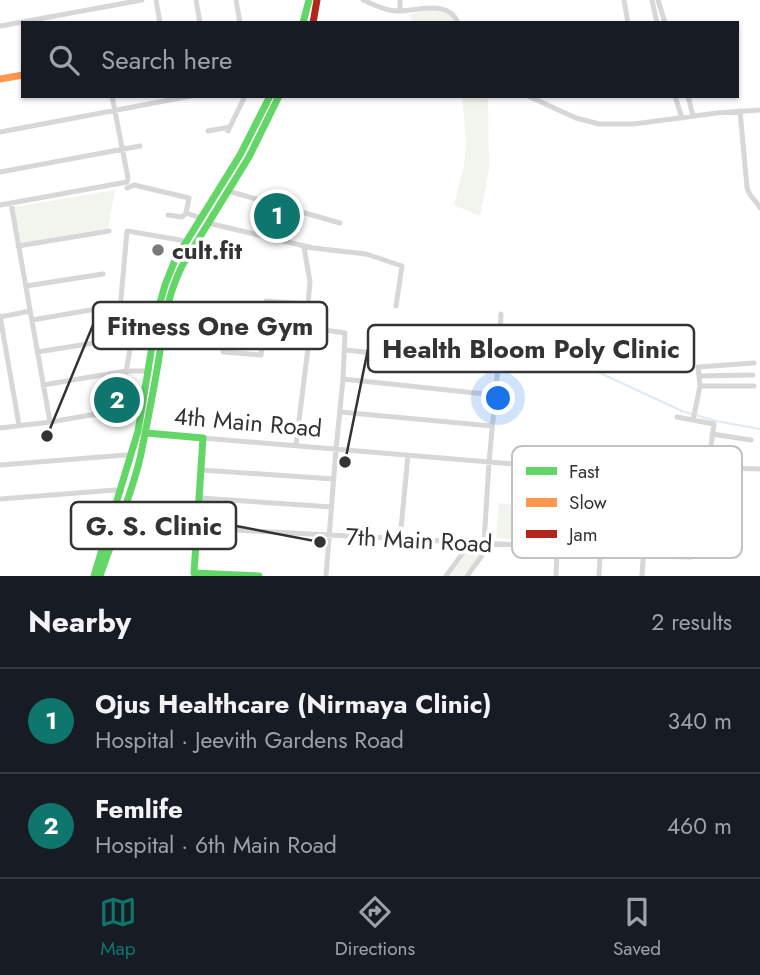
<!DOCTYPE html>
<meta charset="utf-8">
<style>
body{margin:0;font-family:Jost,sans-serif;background:#242831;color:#f1f3f6}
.you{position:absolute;left:499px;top:399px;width:24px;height:24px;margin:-18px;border:5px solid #fff;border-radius:50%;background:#1a73e8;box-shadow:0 0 0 10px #1a73e833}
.badge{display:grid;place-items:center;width:46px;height:46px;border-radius:50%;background:#0f766e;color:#fff;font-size:23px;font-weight:700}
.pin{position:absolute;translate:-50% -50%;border:4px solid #fff;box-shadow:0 2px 7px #0006}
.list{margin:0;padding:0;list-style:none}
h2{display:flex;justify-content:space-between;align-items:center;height:91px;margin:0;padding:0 28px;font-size:30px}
h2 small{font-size:23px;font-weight:400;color:#9ea1a6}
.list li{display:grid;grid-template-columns:46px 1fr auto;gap:21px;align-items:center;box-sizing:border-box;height:105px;padding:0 28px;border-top:2px solid #363941}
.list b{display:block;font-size:26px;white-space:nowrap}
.list p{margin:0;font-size:23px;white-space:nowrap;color:#9ea1a6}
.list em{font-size:23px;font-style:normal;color:#9ea1a6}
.icon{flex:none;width:38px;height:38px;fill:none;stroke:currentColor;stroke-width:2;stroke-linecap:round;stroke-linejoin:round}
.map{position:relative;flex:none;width:760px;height:576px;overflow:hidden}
.search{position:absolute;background:#171b24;box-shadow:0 2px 5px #0004;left:21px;right:21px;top:21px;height:77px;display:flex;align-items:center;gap:18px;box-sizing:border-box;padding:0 24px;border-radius:0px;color:#9ea1a6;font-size:26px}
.sheet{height:301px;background:#171b24}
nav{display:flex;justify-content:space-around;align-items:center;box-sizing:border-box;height:98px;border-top:2px solid #363941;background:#171b24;font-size:19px;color:#9ea1a6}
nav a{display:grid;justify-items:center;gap:4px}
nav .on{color:#0f766e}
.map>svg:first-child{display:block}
.green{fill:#f1f5ed}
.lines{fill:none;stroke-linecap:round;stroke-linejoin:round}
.stream{stroke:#ddebf3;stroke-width:2}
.street{stroke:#d7d7d7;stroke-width:5}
.fast{stroke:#63d668;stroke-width:7}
.slow{stroke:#ff974d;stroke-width:7}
.jam{stroke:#b3261e;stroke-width:7}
.poi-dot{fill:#7a7a7a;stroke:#fff;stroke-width:2.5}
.labels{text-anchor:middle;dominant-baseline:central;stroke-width:7;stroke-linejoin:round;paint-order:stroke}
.poi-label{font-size:24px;font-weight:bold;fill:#333;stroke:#fff;text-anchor:start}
.street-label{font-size:24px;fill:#333;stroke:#fff}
.key{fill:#fff;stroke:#c2c2c2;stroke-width:2}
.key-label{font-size:19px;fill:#333}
.leader{fill:none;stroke:#333;stroke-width:2.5}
.callout-dot{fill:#333;stroke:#fff;stroke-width:2.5}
.callout{fill:#fff;stroke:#333;stroke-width:2.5}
.callout-label{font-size:26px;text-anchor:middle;font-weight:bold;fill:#333}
</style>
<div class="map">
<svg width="760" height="576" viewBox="0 0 760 576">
<rect width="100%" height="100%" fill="#fff"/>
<path class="green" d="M 432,8 L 447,11 L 456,23 L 413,23 L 409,15 Z
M 462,96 L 484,96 L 488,99 L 489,170 L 480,216 L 454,205 L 464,166 L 466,141 Z
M 115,190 L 108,228 L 21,243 L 14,207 Z
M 517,469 L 543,471 L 539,541 L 496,538 L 499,503 L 514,505 Z
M 472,546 L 485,547 L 463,576 L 450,576 Z"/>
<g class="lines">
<path class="stream" d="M 551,360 L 585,366 L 682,411 L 716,421 L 760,429"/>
<path class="street" d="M 156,0 L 160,23
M 196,0 L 200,23
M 236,0 L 240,23
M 363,0 C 375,5 388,12 400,11 C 422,10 449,0 458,23
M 400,0 L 400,11
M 624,0 L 628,23
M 652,0 L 657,23
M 658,0 L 665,23
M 0,26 L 142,0
M 528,96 L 576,118 L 599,124 L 634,124 L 717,113 L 760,110
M 675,96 L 682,118
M 688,96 L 693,116
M 740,111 L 747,187 C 749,198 756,199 760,208
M 208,131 L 230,127
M 228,131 L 245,96
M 0,132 L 191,96
M 0,172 L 140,146
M 127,188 L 134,185 L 189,198 L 186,213
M 228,191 L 340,223
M 11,203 L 50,422
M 0,205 L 127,182 L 128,178 L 112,96
M 168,215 L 182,217 L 186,213 L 201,218
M 208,223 L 313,248 L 366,254 L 402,266 L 396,306
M 18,246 L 109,231
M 26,286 L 103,274
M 266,301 L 308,304 L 310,282 L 304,247
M 120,310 L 127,231 L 186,241
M 0,316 L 19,425
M 0,317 L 30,311
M 32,320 L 102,308
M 324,330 L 345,333 L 343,379 L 336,449 L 326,576
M 500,332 L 550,337
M 345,350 L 498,366
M 37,352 L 132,337 L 161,337 L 262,346 L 261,355 L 223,352
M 699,376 L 753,375
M 343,379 L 495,395
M 43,385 L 126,371 L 149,371
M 700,386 L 754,386
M 340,412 L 492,426
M 677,417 L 714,424 L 708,467
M 693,420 L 700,386 L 698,367 L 754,363
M 117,425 L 132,337
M 0,428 L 50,422 L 137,407 L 142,407
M 712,434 L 751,440
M 203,438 L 561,468
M 296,445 L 310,332
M 0,465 L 126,455 L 131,456
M 561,468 L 562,463 L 567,460 L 646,466 L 760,469
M 201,470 L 334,479
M 200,498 L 332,507
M 0,499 L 115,490 L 121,492
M 675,514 L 679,468
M 645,525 L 699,527
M 197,528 L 556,547
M 400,539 L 408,455
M 484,543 L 489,462 L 498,366 L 501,314
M 642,556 L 692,557 L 702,511 L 706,468
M 446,576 L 471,542
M 467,576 L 491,543
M 556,576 L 561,468
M 599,576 L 605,463
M 642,576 L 647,500"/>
<path class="fast" d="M 303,23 L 309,0
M 146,433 L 203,438 L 194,573 L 259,576
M 94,576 L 138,431 L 158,310 L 165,285 L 175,260 L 240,155 L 270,96
M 100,576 C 113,536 132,496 141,454 C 147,424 153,394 158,364 C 164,327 165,301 182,266 L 249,157 L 279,96"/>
<path class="slow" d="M 0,79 L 23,75"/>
<path class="jam" d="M 313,23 L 317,0"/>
</g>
<circle class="poi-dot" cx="158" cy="250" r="7"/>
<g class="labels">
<g class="poi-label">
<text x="172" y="250">cult.fit</text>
</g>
<g class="street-label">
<text transform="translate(248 422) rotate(5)">4th Main Road</text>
<text transform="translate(419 540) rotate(3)">7th Main Road</text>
</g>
</g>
<rect x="512" y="446" width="230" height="112" rx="10" class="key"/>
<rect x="526" y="467" width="31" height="8" fill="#63d668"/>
<rect x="526" y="498" width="31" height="9" fill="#ff974d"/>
<rect x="526" y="530" width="31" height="8" fill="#b3261e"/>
<g class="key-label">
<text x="569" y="478">Fast</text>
<text x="569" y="509">Slow</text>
<text x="569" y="541">Jam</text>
</g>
<path class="leader" d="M47 436L93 325M345 462L368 349M320 542L236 526"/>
<g class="callout-dot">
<circle cx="47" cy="436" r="7"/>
<circle cx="345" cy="462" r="7"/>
<circle cx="320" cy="542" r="7"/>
</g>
<g class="callout">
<rect x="93" y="302" width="234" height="47" rx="7"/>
<rect x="368" y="325" width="326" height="47" rx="7"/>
<rect x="71" y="502" width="165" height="47" rx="7"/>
</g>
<g class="callout-label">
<text x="210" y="335">Fitness One Gym</text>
<text x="531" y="358">Health Bloom Poly Clinic</text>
<text x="154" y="535">G. S. Clinic</text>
</g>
</svg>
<div class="you"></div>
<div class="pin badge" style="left:277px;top:216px">1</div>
<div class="pin badge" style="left:117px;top:400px">2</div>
<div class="search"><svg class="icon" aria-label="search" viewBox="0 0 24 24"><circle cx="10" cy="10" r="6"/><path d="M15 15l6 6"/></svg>Search here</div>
</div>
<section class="sheet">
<h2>Nearby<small>2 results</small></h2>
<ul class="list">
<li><span class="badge">1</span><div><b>Ojus Healthcare (Nirmaya Clinic)</b><p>Hospital · Jeevith Gardens Road</p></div><em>340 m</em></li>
<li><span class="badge">2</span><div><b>Femlife</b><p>Hospital · 6th Main Road</p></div><em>460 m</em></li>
</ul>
</section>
<nav>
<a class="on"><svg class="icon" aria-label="map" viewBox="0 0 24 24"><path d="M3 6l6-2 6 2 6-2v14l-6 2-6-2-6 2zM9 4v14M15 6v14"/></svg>Map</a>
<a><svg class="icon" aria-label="directions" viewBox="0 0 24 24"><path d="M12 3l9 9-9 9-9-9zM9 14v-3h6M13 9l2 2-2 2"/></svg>Directions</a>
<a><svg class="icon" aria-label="saved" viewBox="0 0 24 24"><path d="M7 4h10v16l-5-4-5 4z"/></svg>Saved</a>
</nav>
